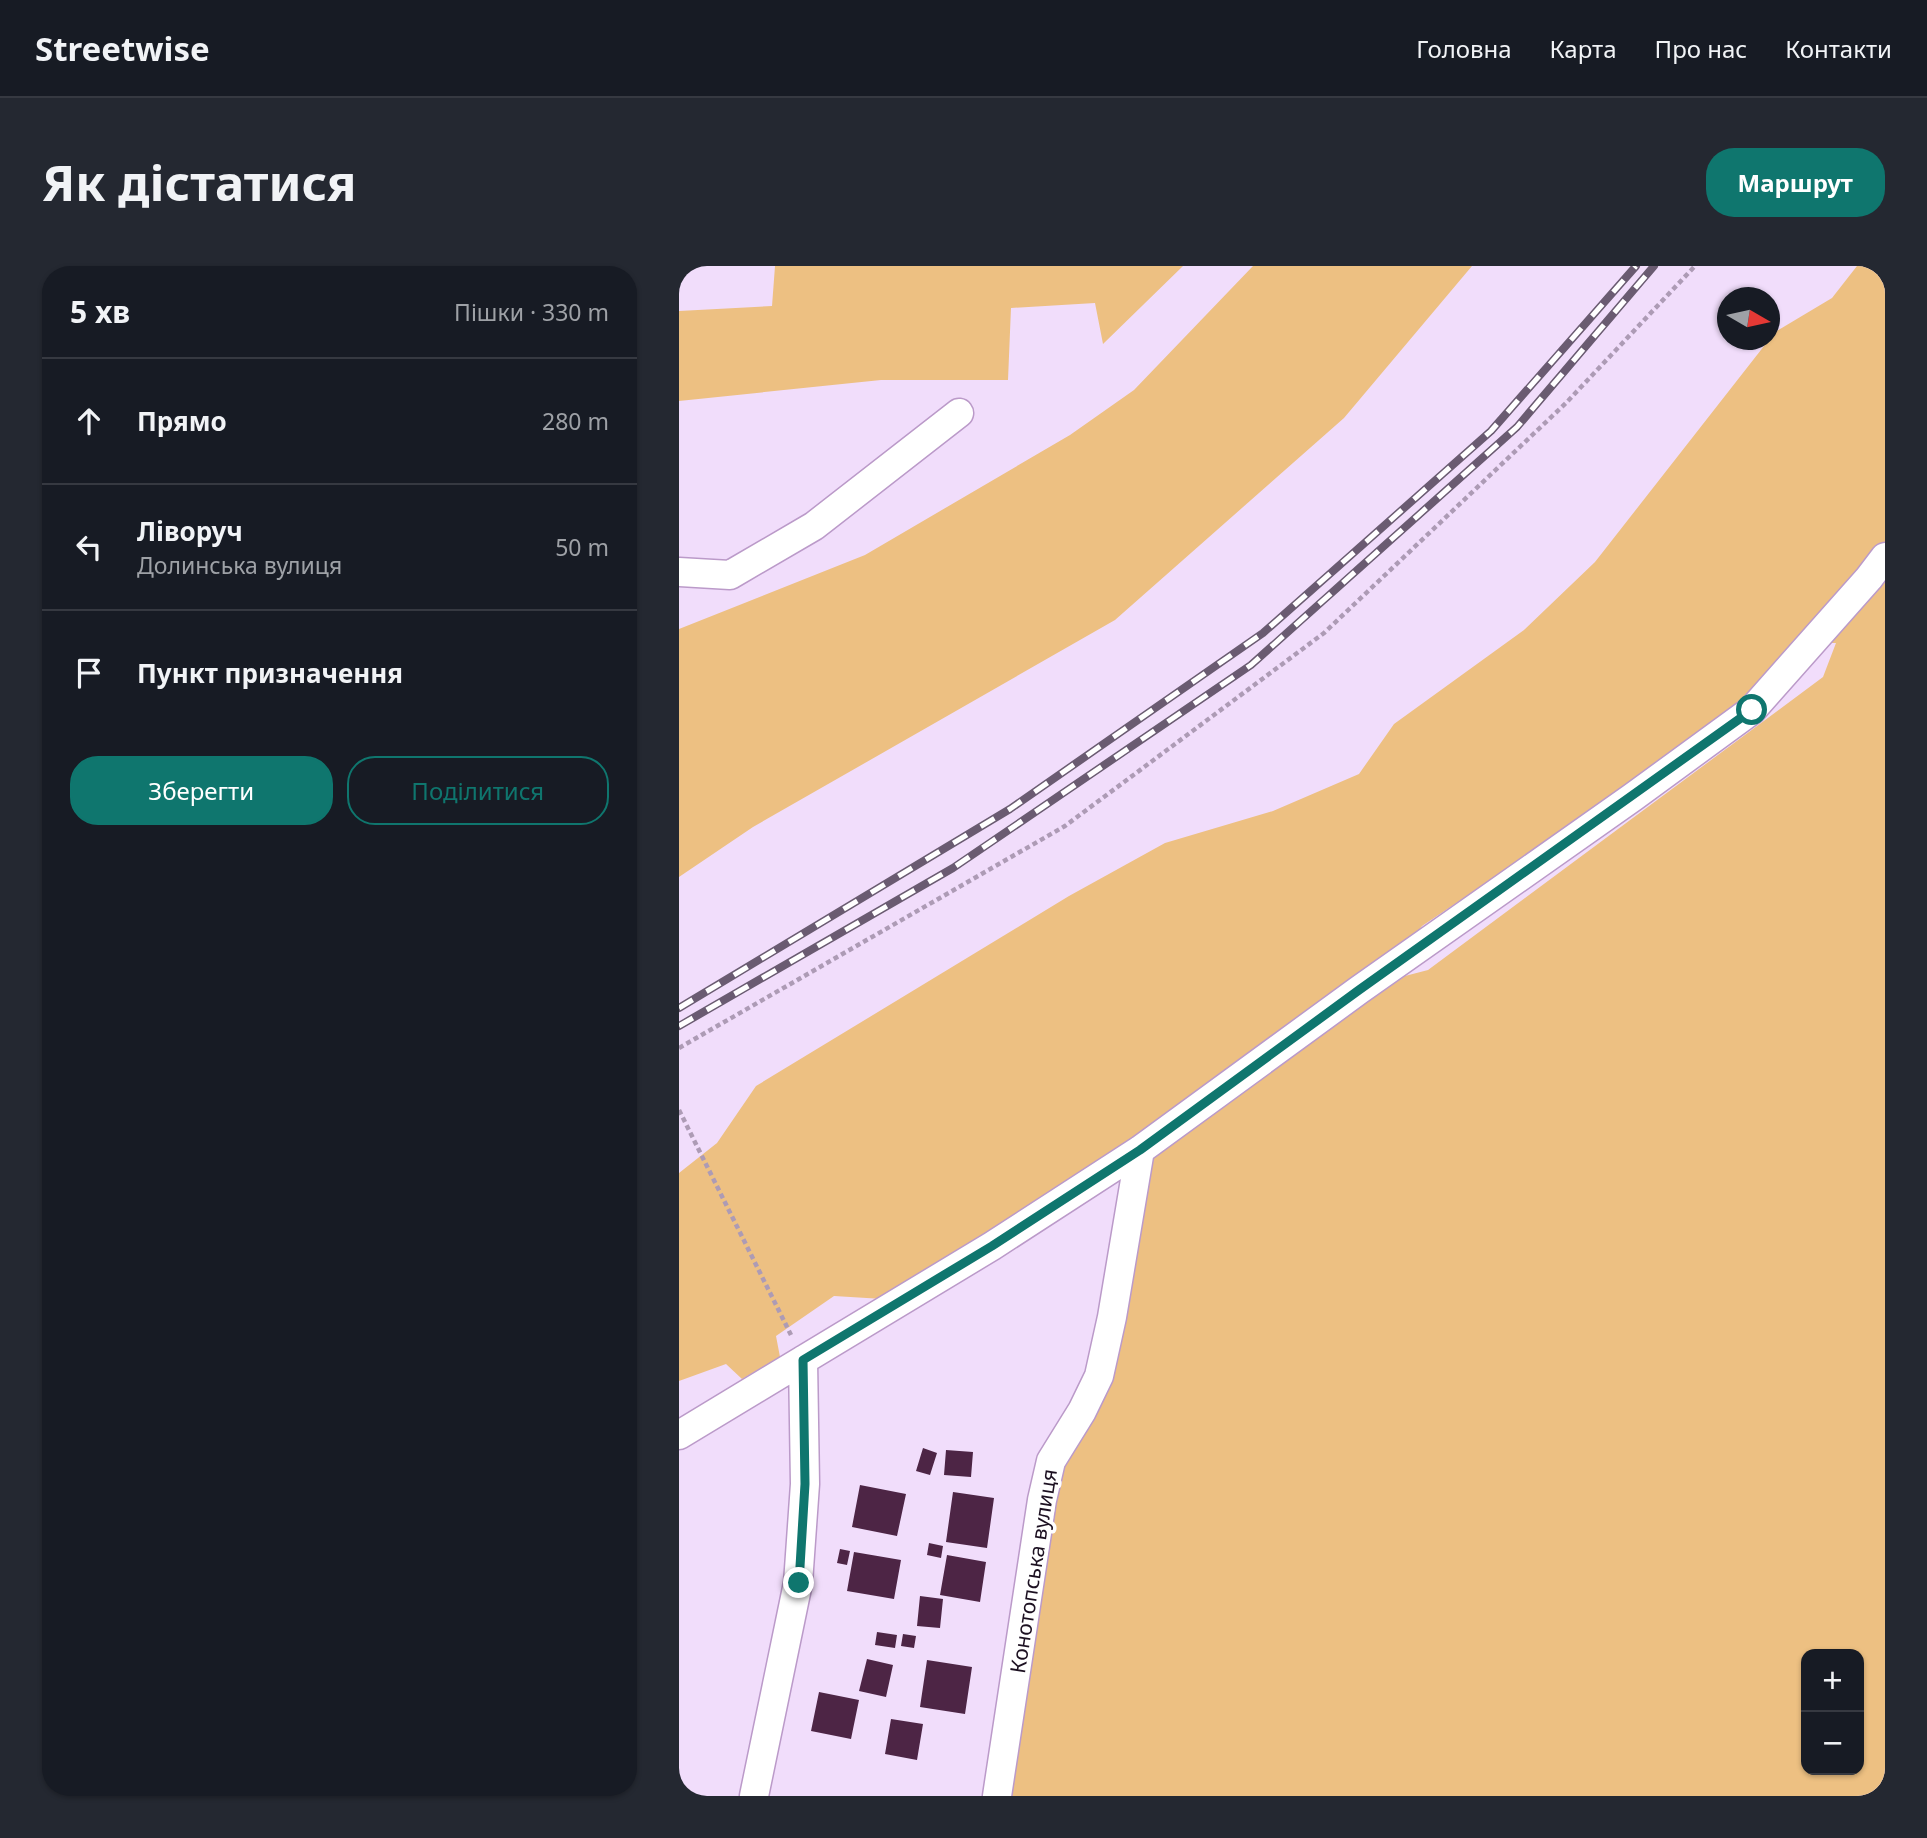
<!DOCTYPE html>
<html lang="uk">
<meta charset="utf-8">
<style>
body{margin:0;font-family:"Noto Sans",sans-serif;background:#242831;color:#f1f3f6}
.controls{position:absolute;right:21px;bottom:21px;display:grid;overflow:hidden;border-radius:14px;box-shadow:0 2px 5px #0004}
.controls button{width:63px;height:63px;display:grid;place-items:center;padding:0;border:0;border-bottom:2px solid #363941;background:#171b24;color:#f1f3f6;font:35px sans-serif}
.compass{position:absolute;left:1038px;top:21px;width:63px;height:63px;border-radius:50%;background:#171b24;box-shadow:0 2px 5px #0004;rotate:99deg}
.stop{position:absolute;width:21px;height:21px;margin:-16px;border:5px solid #0f766e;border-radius:50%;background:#fff}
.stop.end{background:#0f766e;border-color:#fff;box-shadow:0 2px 7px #0008}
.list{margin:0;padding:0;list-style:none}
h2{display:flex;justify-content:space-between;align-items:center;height:91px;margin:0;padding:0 28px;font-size:30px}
h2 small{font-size:23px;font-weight:400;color:#9ea1a6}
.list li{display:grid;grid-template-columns:46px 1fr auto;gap:21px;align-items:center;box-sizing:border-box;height:126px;padding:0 28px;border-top:2px solid #363941}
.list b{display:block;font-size:26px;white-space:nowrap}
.list p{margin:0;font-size:23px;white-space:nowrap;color:#9ea1a6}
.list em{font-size:23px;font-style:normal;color:#9ea1a6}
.actions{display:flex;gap:14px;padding:21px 28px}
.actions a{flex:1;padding:16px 0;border:2px solid #0f766e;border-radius:28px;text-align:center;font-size:24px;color:#0f766e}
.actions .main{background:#0f766e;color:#fff}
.icon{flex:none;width:38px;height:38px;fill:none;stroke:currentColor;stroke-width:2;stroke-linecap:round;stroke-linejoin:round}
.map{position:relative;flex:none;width:1206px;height:1530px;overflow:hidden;border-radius:28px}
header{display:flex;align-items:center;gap:42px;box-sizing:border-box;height:98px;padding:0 35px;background:#171b24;border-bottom:2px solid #363941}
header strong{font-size:33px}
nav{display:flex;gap:38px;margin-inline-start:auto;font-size:24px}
.intro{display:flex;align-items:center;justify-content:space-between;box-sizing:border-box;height:168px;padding:0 42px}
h1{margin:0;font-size:49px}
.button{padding:18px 32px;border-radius:28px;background:#0f766e;color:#fff;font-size:24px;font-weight:700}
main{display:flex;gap:42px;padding:0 42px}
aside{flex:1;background:#171b24;border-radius:28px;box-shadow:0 2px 5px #0004}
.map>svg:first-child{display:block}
.green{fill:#edc082;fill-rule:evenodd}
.building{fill:#4d2545}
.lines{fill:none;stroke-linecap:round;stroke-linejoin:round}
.minor-casing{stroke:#bb9ac9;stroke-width:31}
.path{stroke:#ad9bb5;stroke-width:4.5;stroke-dasharray:5 3.5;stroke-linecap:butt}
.minor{stroke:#fff;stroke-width:28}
.rail-casing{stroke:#6a5b71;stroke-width:8}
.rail{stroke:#fff;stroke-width:5;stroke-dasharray:16;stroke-linecap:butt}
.route{stroke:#0f766e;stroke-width:9}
.labels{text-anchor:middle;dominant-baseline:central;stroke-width:7;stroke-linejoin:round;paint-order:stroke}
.street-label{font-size:21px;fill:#1c1021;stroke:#fff}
</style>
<header>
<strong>Streetwise</strong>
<nav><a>Головна</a><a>Карта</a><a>Про нас</a><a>Контакти</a></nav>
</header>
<div class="intro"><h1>Як дістатися</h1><a class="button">Маршрут</a></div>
<main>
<aside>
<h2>5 хв<small>Пішки · 330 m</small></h2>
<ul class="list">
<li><svg class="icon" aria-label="ahead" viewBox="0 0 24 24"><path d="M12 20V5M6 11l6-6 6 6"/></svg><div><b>Прямо</b></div><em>280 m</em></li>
<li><svg class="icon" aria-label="left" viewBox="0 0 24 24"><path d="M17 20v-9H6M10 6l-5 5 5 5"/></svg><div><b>Ліворуч</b><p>Долинська вулиця</p></div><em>50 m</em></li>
<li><svg class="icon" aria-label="arrive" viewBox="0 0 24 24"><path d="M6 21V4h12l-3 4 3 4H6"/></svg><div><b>Пункт призначення</b></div></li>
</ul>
<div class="actions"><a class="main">Зберегти</a><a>Поділитися</a></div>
</aside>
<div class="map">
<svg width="1206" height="1530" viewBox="0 0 1206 1530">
<rect width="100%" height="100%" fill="#f1ddfb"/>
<path class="green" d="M 96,0 L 504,0 L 424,78 L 416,37 L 332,42 L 329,114 L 202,114 L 0,135 L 0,45 L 93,40 Z
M 574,0 L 793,0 L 665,152 L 436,354 L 74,561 L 0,611 L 0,363 L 186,289 L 391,169 L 455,124 Z
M 1178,0 L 1206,0 L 1206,1530 L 331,1530 L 378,1207 L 470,888 L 726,710 L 749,704 L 1144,411 L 1157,377 L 1120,377 L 1066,443 L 743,660 L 719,692 L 447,882 L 204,1033 L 155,1030 L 97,1070 L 101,1091 L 63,1113 L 47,1098 L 0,1115 L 0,907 L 38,877 L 77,820 L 390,630 L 486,577 L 594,545 L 680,508 L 715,458 L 845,364 L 916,296 L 1096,66 L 1153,32 ZM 1127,1388 L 1180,1388 L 1180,1504 L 1127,1504 Z"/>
<path class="building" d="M 244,1182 L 258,1187 L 251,1209 L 237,1205 Z
M 267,1184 L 294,1186 L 292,1211 L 265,1209 Z
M 181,1219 L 227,1228 L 218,1270 L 173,1261 Z
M 274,1226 L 315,1232 L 308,1282 L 267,1276 Z
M 250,1277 L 264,1280 L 262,1292 L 248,1289 Z
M 161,1283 L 171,1285 L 168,1299 L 158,1297 Z
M 175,1286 L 222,1294 L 215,1333 L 168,1325 Z
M 268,1289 L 307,1296 L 301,1336 L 261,1329 Z
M 241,1330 L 264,1333 L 261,1362 L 238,1360 Z
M 198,1366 L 218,1369 L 216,1382 L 196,1379 Z
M 224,1368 L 237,1370 L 235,1382 L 222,1380 Z
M 188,1393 L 214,1399 L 207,1431 L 180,1425 Z
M 248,1394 L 293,1401 L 286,1448 L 241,1441 Z
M 140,1426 L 180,1434 L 172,1473 L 132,1465 Z
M 212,1453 L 244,1458 L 238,1494 L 206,1488 Z"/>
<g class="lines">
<g class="minor-casing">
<path id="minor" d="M 0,306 L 51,309 L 135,260 L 280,147
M 0,1169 L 313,980 L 461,884 L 680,724 L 954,531 L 1073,444 L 1190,312 L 1206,291
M 75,1530 L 119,1317 L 126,1218 L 124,1094
M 318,1530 L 363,1234 L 372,1195 L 403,1145 L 420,1110 L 433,1051 L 461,884"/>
</g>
<path class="path" d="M 0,782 L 386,560 L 645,367 L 887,137 L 1016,0
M 0,844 L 112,1069"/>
<use href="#minor" class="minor"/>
<g class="rail-casing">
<path id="rail" d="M 0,742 L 331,543 L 584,367 L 812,165 L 957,0
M 0,760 L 274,602 L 572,399 L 838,161 L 975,0"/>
</g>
<use href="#rail" class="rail"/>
</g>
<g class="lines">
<path class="route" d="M 120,1317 L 126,1218 L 124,1094 L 313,980 L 461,884 L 680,724 L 1073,444"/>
</g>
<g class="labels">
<g class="street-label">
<text transform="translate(354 1305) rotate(-81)">Конотопська вулиця</text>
</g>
</g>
</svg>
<div class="controls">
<button>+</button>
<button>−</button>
</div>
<svg class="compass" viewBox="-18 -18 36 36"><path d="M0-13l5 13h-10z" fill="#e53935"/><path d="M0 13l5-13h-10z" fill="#9ea1a6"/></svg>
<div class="stop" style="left:1073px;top:444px"></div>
<div class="stop end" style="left:120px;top:1317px"></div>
</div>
</main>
